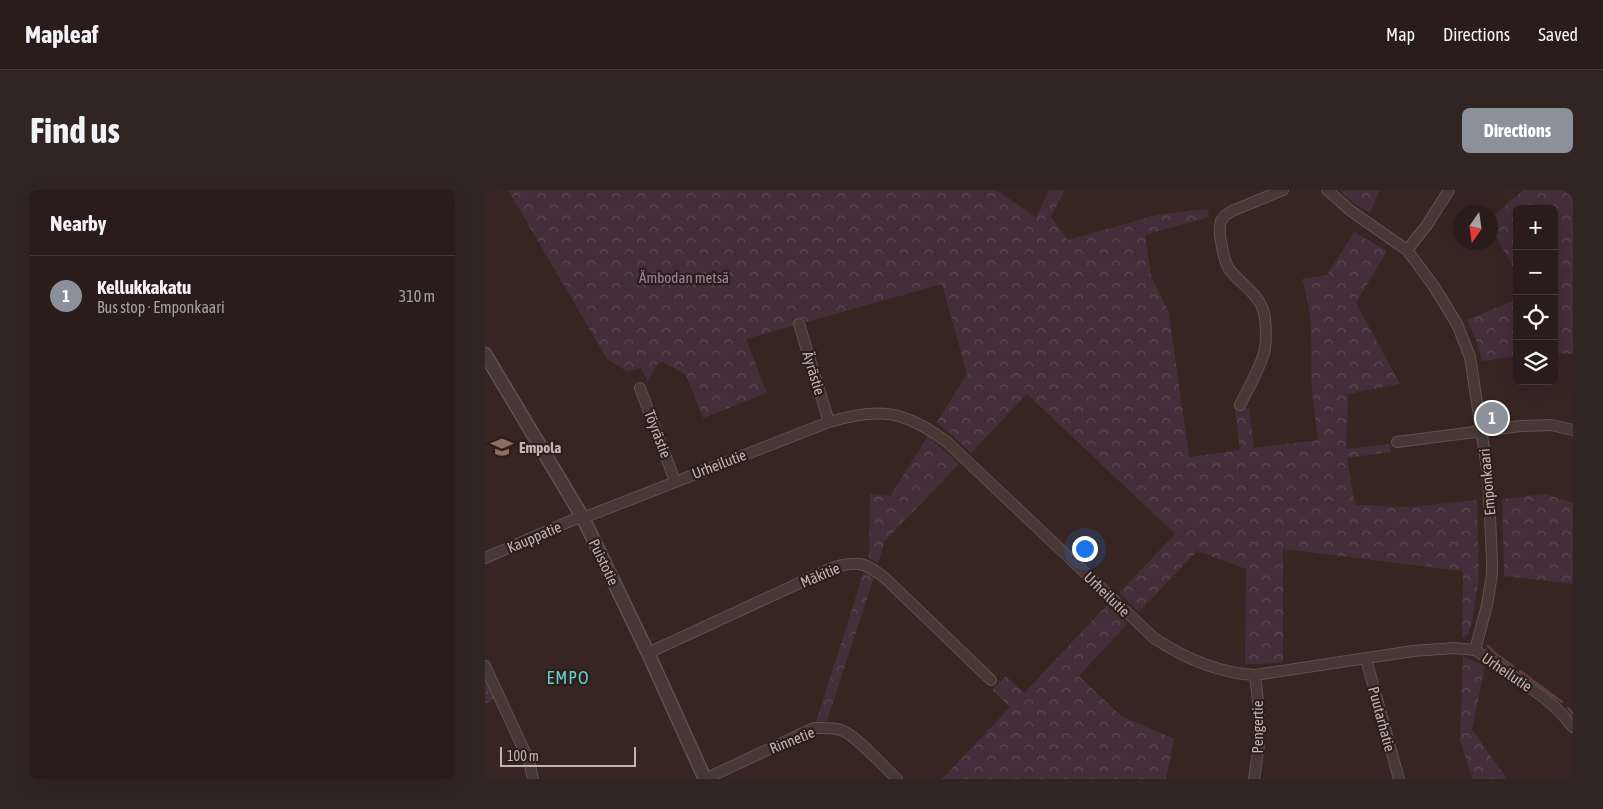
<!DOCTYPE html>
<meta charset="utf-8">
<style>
body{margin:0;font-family:"Asap Condensed",sans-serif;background:#312523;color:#f1f3f6}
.controls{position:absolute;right:15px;top:15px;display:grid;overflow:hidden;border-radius:8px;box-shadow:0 5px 20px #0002}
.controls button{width:45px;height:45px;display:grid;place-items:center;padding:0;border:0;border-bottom:1px solid #453a39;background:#291c1a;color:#f1f3f6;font:25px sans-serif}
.compass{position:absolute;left:968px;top:15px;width:45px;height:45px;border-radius:50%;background:#291c1a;box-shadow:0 5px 20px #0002;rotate:193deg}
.scale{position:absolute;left:15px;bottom:12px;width:136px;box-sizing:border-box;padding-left:5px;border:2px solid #c4b4b0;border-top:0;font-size:14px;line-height:18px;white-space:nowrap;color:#c4b4b0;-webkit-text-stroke:4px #2c1e1b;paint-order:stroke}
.you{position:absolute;left:599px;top:358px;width:18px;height:18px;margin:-12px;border:4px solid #fff;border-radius:50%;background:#1a73e8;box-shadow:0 0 0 8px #1a73e833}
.badge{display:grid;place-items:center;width:32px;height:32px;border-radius:50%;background:#8c9099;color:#fff;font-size:16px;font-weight:700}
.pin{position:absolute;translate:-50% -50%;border:2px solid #fff;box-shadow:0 1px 5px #0006}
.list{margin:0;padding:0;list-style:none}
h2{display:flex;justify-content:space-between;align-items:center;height:65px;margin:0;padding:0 20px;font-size:21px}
h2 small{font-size:16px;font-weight:400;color:#a5a1a2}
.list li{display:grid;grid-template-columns:32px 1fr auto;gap:15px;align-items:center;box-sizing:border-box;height:80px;padding:0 20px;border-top:1px solid #453a39}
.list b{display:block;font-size:19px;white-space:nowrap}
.list p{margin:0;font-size:16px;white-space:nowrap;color:#a5a1a2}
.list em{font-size:16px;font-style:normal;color:#a5a1a2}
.icon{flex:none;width:28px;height:28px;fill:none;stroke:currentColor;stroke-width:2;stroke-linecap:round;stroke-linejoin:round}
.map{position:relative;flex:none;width:1088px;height:589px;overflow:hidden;border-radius:8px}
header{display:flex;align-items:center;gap:30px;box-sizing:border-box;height:70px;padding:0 25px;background:#291c1a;border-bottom:1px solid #453a39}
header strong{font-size:24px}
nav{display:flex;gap:28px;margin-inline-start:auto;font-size:18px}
.intro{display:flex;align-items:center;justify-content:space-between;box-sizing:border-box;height:120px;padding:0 30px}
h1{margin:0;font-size:35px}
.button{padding:12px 22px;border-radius:8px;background:#8c9099;color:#fff;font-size:18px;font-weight:700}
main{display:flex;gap:30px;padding:0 30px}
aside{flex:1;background:#291c1a;border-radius:8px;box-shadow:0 5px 20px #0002}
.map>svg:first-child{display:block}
.green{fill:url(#green-dots)}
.forest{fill:url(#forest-crowns)}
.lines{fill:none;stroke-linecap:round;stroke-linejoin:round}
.stream{stroke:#5f3e39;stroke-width:2.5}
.minor-casing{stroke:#5f514d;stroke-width:12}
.tertiary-casing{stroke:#5f514d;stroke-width:15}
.minor{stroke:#473836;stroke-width:10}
.tertiary{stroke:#473836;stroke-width:12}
.labels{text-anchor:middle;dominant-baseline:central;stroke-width:4.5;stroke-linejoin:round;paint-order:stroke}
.park-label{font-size:15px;fill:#9c80a2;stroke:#2c1e1b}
.street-label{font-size:15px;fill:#c4b4b0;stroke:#2c1e1b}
.poi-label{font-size:15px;font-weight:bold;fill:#c4b4b0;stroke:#2c1e1b;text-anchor:start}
.quarter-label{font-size:18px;letter-spacing:1px;fill:#65caca;stroke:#2c1e1b}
</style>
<header>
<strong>Mapleaf</strong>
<nav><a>Map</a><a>Directions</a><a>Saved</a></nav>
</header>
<div class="intro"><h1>Find us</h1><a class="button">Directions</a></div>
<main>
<aside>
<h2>Nearby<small></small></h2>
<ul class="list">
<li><span class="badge">1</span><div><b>Kellukkakatu</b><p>Bus stop · Emponkaari</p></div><em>310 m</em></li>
</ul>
</aside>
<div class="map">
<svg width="1088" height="589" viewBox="0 0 1088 589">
<defs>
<pattern id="green-dots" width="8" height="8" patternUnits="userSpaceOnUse" patternTransform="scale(1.25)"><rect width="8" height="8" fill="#432e39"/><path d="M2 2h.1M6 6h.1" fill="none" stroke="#5c4a53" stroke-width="1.8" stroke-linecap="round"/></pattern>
<pattern id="forest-crowns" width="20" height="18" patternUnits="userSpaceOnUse" patternTransform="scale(1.25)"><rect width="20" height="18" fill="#432e39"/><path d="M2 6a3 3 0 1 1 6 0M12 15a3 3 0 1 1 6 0" fill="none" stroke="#5c4a53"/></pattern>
</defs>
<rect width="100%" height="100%" fill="#372522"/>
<path class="green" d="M 0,489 L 9,509 L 0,514 Z"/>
<path class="forest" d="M 23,0 L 511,0 L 551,27 L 564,0 L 580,0 L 566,27 L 583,50 L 671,25 L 723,19 L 724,27 L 660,45 L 666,86 L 684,123 L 704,267 L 755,260 L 750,219 L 764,218 L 769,258 L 833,250 C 831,233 828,216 827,200 C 825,161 830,127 817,89 L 842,85 L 869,42 L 902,61 L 871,113 L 915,194 L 863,204 L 861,259 L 905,254 L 906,262 L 862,268 L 870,315 L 924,317 L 992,310 L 994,388 L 987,434 L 983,444 L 977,449 L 978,381 L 798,359 L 798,472 L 777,474 L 760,474 L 761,379 L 712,361 L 654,422 L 634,403 L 690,344 L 542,204 L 486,263 L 452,232 L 482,184 L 457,94 L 261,149 L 282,203 L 218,228 L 201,185 L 178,172 L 172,174 L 163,191 L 156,178 L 143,182 L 122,169 Z
M 854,0 L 895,0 L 885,23 L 867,12 Z
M 1038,0 L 1079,0 L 1088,9 L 1088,164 L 1069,163 L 1069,19 L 1032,19 L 1032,85 L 1006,37 L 1006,28 Z
M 1032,109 L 1032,166 L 997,171 L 991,150 L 982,130 Z
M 443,246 L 474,274 L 400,351 L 393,374 L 384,367 L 385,304 L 405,306 Z
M 1060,304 L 1088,313 L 1088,394 L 1019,386 L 1017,309 Z
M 379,381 L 389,387 L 342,531 L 331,532 Z
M 622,415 L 642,434 L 594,486 L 636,526 L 689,549 L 681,589 L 457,589 L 525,517 L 507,500 L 521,486 L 539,503 Z
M 978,466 L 1000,476 L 987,539 L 1022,589 L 987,589 L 975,550 Z"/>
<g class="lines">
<path class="stream" d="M 1003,456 L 1011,464 L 1028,476
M 1035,481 L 1077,512
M 1083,518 L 1088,524"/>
<g class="minor-casing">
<path id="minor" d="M 842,0 L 866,21 L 922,60 L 948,95 L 972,134 L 985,167 L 1003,285 L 1007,370 L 1007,384 L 1002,415 L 990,460
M 922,60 L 942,35 L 964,0
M 314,134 L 344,232
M 155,198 L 190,291
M 755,215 C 763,199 774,180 779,163 C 782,152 781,139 780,128 C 777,105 757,96 744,79 C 739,71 732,40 736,31 C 739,26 743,23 747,21 L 798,0
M 912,252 L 1036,236 L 1066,235 L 1088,240
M 0,368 L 90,329 L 98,328 L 344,232 C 394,217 419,220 462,252 L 669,448 C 699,468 734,483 770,485 L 928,461 L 969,458 L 990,460 L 1015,476 L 1062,510 L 1076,523 L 1088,537
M 163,463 L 349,377 C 375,371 380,372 401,389 L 506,490
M 881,469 L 914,589
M 0,476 L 44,571 L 48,589
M 220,589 L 329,538 C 337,538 347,537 356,540 C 371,545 399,577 412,589
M 769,589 L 774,555 L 774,520 L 770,485"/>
</g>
<g class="tertiary-casing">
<path id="tertiary" d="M 0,164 L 98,328 L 163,463 L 220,589"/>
</g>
<use href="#minor" class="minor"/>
<use href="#tertiary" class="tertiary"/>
</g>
<defs>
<g id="school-bare" transform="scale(1.725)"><path d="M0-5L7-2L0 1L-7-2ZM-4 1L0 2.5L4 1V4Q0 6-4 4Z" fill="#8d6e63" stroke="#2c1e1b" stroke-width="2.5" paint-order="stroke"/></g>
</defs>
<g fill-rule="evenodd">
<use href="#school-bare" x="17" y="257"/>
</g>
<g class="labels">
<g class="park-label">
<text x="199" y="87">Ämbodan metsä</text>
</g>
<g class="street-label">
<text transform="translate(329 183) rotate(73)">Äyrästie</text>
<text transform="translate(173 244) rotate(69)">Töyrästie</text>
<text transform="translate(234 274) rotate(-21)">Urheilutie</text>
<text transform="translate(1002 292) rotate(-95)">Emponkaari</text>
<text transform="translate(49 347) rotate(-23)">Kauppatie</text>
<text transform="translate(119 372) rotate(64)">Puistotie</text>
<text transform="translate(335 385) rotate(-23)">Mäkitie</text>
<text transform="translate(622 404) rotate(44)">Urheilutie</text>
<text transform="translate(1022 482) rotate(34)">Urheilutie</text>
<text transform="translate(897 529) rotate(75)">Puutarhatie</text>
<text transform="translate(772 537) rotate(-90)">Pengertie</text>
<text transform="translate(307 550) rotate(-22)">Rinnetie</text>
</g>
<g class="poi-label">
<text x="34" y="257">Empola</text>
</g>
<g class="quarter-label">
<text x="83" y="487">EMPO</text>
</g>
</g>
</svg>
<div class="controls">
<button>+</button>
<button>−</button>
<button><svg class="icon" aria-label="locate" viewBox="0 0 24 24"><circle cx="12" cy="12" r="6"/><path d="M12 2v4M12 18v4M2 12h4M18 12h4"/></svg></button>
<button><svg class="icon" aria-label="layers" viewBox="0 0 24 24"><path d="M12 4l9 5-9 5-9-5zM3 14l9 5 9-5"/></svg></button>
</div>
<svg class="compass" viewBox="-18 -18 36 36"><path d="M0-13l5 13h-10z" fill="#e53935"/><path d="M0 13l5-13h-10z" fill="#a5a1a2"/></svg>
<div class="scale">100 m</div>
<div class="you"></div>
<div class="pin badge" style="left:1007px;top:228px">1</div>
</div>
</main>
